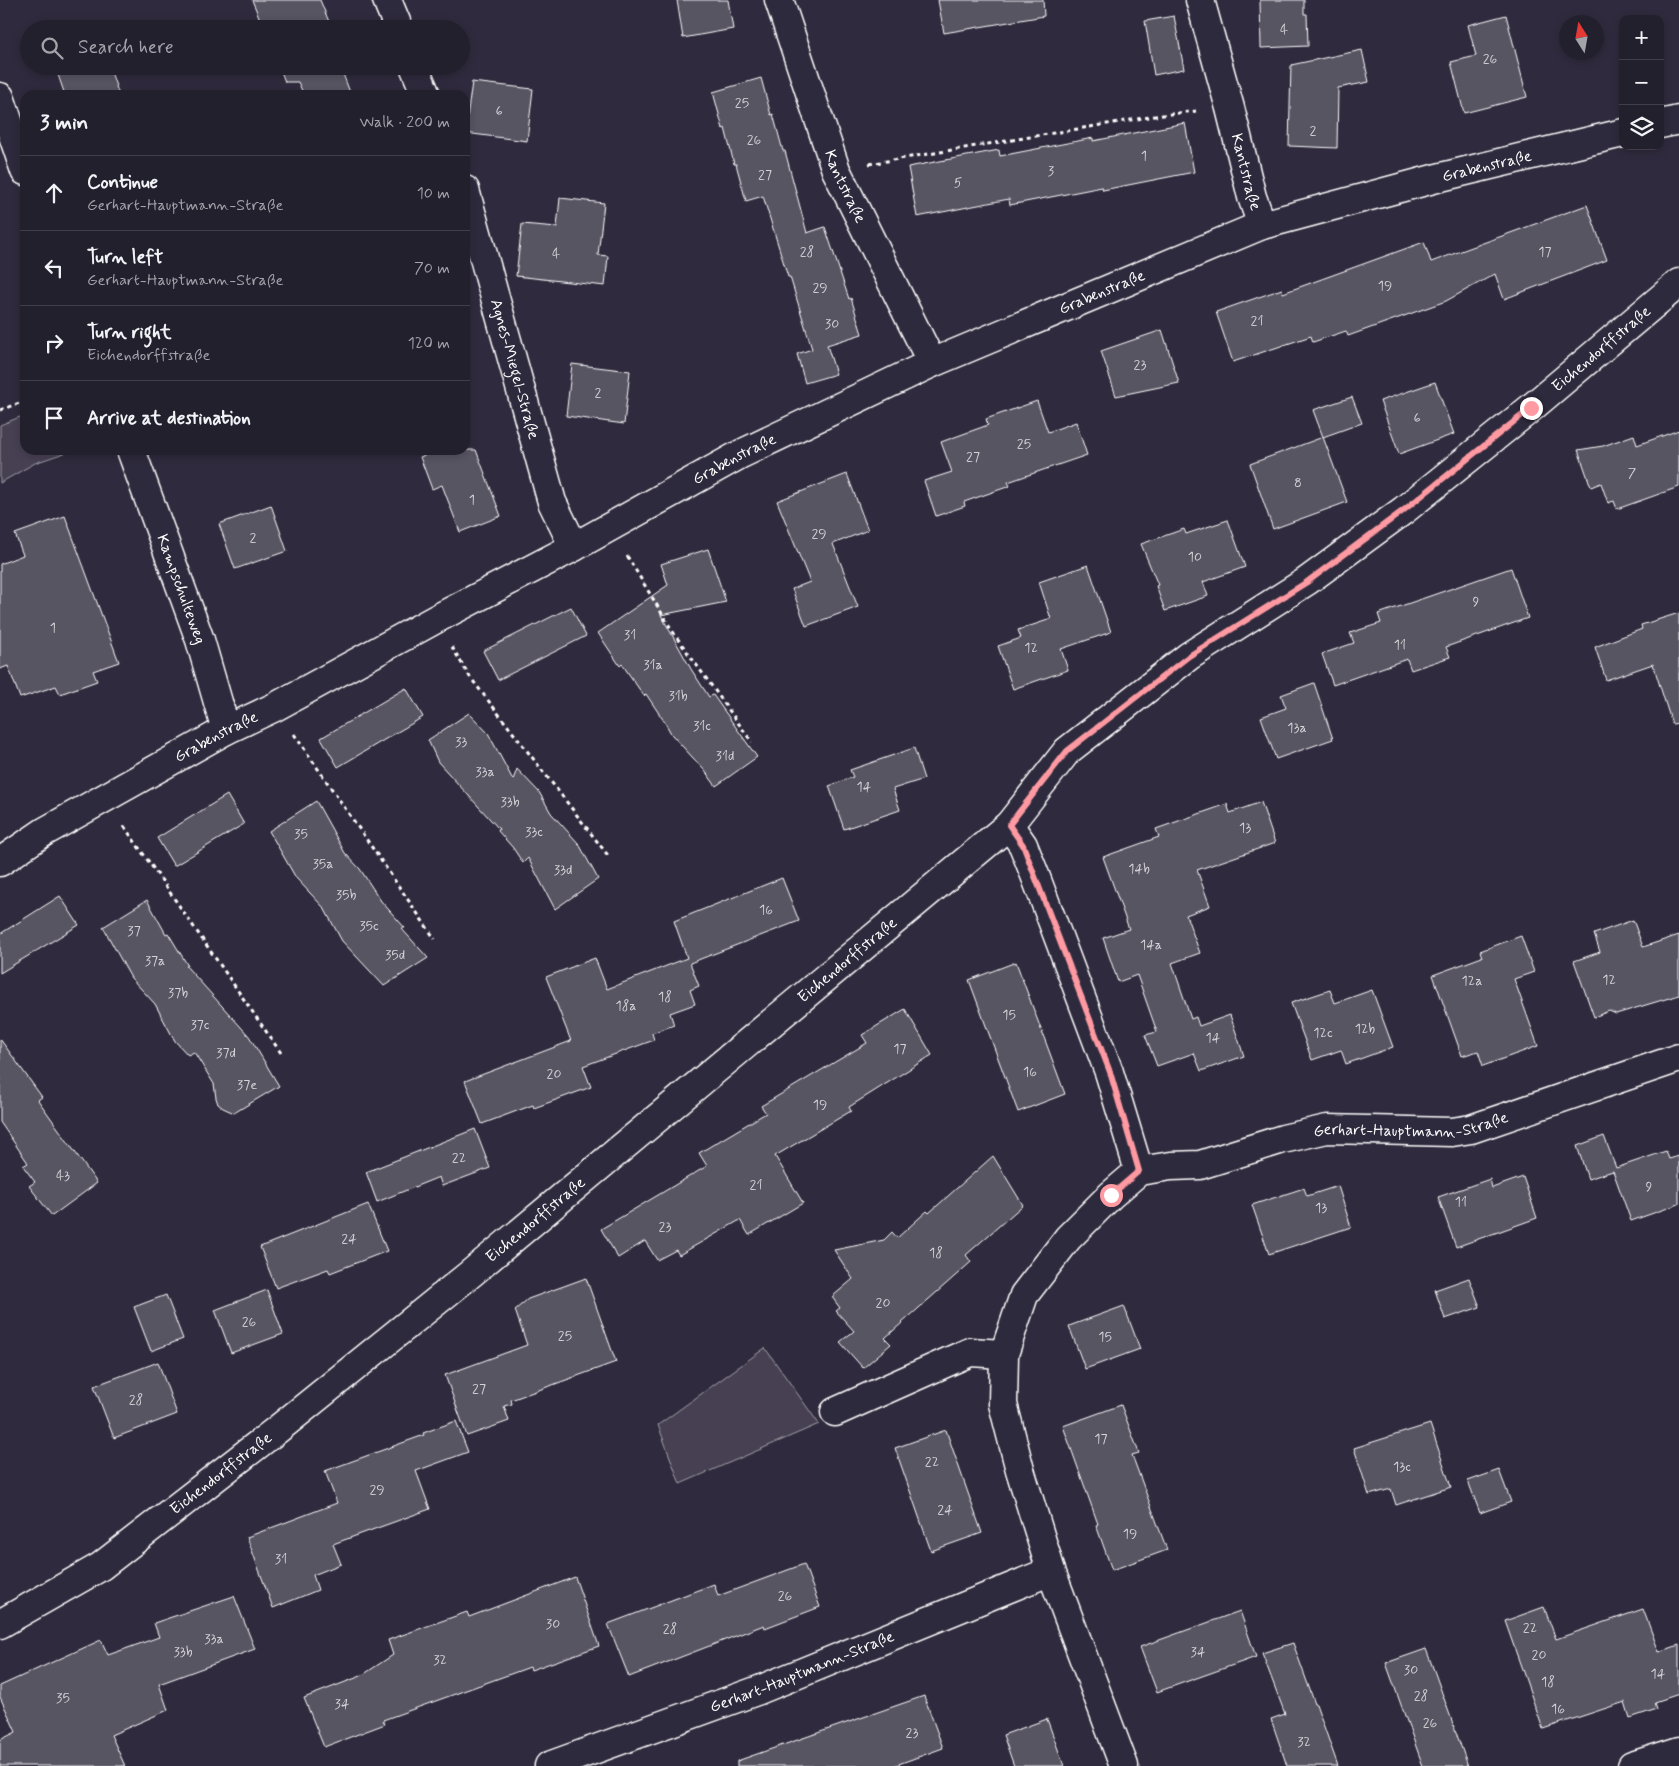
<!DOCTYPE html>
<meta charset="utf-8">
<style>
body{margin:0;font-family:Mynerve,sans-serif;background:#2f2d3a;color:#f1f3f6}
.controls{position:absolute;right:15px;top:15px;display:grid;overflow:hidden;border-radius:10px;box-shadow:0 2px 8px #0003}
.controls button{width:45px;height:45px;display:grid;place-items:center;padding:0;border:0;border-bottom:1px solid #403e4a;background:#23202e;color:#f1f3f6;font:25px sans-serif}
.compass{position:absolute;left:1559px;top:15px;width:45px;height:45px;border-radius:50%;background:#23202e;box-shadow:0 2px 8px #0003;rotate:349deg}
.stop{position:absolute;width:15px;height:15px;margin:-11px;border:4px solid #ff9aa2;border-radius:50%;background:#fff}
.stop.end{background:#ff9aa2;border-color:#fff;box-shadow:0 1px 5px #0008}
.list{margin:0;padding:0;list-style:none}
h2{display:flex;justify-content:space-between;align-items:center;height:65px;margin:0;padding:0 20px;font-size:21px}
h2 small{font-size:16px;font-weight:400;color:#a3a3aa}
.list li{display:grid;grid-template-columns:32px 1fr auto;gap:15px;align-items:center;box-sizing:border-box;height:75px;padding:0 20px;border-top:1px solid #403e4a}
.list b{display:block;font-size:19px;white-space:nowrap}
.list p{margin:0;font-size:16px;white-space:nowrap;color:#a3a3aa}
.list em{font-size:16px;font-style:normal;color:#a3a3aa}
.icon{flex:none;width:28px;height:28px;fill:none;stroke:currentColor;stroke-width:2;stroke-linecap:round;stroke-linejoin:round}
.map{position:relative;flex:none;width:1679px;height:1766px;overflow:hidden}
.search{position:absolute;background:#23202e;box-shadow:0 2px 8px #0003;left:20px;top:20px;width:450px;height:55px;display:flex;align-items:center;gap:12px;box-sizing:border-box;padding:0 18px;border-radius:28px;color:#a3a3aa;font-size:19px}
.panel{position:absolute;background:#23202e;box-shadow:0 2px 8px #0003;left:20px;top:90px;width:450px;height:365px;border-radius:15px}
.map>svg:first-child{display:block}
.green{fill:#464152;stroke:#a2a0a8}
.building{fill:#595564;stroke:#fff}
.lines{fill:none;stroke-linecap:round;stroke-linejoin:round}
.minor-casing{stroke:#fff;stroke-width:31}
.path{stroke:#fff;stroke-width:3;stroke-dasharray:4 4;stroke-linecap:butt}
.minor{stroke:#2f2a3d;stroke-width:28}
.route{stroke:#ff9aa2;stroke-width:6}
.labels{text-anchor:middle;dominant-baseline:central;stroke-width:4;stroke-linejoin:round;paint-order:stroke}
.number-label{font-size:14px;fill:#d6d4d8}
.street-label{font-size:16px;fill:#fff;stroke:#2f2a3d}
</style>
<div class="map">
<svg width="1679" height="1766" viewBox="0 0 1679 1766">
<rect width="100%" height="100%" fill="#2f2a3d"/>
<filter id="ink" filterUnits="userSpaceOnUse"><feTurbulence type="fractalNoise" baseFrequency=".02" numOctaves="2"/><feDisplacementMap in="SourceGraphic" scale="10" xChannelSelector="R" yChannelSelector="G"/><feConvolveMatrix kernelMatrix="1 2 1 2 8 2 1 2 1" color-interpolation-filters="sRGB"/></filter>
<g filter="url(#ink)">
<path class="green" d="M 25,415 L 25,450 L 73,450 L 35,463 L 0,483 L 0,425 Z
M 765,1348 L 819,1424 L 680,1484 L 658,1425 Z"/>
<path class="building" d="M 252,0 L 320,0 L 332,29 L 264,29 Z
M 677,0 L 728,0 L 733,29 L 683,38 Z
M 938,0 L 1043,0 L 1044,16 L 944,33 Z
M 1260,0 L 1304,0 L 1304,14 L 1307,14 L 1308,46 L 1261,48 Z
M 1506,15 L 1527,97 L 1464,113 L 1451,62 L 1476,56 L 1468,25 Z
M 1174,16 L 1184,69 L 1154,75 L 1145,21 Z
M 1362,50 L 1369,82 L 1338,88 L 1337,148 L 1289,146 L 1291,65 Z
M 55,66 L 109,66 L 119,95 L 65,95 Z
M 279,66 L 340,66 L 351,95 L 304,95 L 298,82 L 285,82 Z
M 761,78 L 771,115 L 773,114 L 783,151 L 785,151 L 807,233 L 825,227 L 849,299 L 851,298 L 862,334 L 827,345 L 836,374 L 805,383 L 797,354 L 812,349 L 790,277 L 788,277 L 763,196 L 746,201 L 736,164 L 734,164 L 725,128 L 723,129 L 713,92 Z
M 472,82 L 533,89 L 527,141 L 465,133 Z
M 1185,123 L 1194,172 L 1103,190 L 1102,187 L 1010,205 L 1009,199 L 917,217 L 908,167 L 999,150 L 1000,156 L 1093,138 L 1093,141 Z
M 560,198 L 604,203 L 598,255 L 608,256 L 605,286 L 516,276 L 522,224 L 557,227 Z
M 1587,205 L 1607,260 L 1504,299 L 1495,274 L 1446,301 L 1348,336 L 1346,331 L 1313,342 L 1311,336 L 1233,362 L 1216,312 L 1282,289 L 1283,293 L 1424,242 L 1431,262 Z
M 1162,330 L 1179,383 L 1116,396 L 1101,351 Z
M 572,364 L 630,371 L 624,424 L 566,416 Z
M 1435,382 L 1454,434 L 1399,454 L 1380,401 Z
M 1352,397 L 1362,423 L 1323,437 L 1347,502 L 1273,529 L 1250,464 L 1323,437 L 1313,410 Z
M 1037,401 L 1048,432 L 1076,422 L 1087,455 L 1008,482 L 1010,486 L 964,502 L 965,506 L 936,516 L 924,481 L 952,472 L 941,442 L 988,425 L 986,419 Z
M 1679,430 L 1679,487 L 1617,509 L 1614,501 L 1608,503 L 1601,483 L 1591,487 L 1578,450 L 1603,446 L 1634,435 L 1637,445 Z
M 439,450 L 476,450 L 501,516 L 460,532 L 442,485 L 432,489 L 420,457 Z
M 847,474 L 868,530 L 833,544 L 858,607 L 806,626 L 792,589 L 810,582 L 777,501 Z
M 271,505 L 287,551 L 235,569 L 219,524 Z
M 65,516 L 119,662 L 93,671 L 97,681 L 60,694 L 56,686 L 20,698 L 8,666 L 0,669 L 0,564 L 23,555 L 15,534 Z
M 1228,520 L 1245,567 L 1203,582 L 1208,596 L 1165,611 L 1156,586 L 1158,585 L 1141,544 L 1184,529 L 1186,534 Z
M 708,549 L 726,602 L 661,615 L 691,669 L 709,697 L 713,695 L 757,757 L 716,786 L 705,771 L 672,735 L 664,721 L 646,694 L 644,696 L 622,664 L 620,666 L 598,633 L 668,585 L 661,564 Z
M 1088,565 L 1111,632 L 1061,649 L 1068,670 L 1013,689 L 998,646 L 1021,638 L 1018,630 L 1051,619 L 1039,582 Z
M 1511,568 L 1528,618 L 1446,647 L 1450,657 L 1411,670 L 1407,659 L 1333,685 L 1322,654 L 1354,643 L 1350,633 L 1381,623 L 1378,614 Z
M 571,607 L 586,636 L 498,680 L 483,651 Z
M 1679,613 L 1679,723 L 1672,724 L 1653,664 L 1606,680 L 1595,647 L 1642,629 L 1641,625 Z
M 1314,683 L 1333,739 L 1276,759 L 1261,717 L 1286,708 L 1281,695 Z
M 406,688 L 423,717 L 338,767 L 321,738 Z
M 469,713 L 488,733 L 513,780 L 517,769 L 539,792 L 551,813 L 579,844 L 598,879 L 555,909 L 528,858 L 523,863 L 513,848 L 498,831 L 499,829 L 438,762 L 428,740 Z
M 914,748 L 924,779 L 893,789 L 900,810 L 844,829 L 829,786 L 853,777 L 850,770 Z
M 227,795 L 244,824 L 174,866 L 157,838 Z
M 316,801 L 345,853 L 360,869 L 381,901 L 405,928 L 401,928 L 428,958 L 384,986 L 342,941 L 324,908 L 296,878 L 269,831 Z
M 1261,802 L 1275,843 L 1197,870 L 1210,906 L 1186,915 L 1200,953 L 1172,963 L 1191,1019 L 1196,1017 L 1199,1026 L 1230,1015 L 1244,1056 L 1201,1071 L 1194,1053 L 1157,1066 L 1145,1035 L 1157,1032 L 1137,975 L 1118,982 L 1103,938 L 1129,929 L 1103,857 L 1159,837 L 1156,829 L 1227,804 L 1230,813 Z
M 782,878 L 799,921 L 690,963 L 699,986 L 690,990 L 695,1004 L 670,1013 L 674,1025 L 652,1033 L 654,1040 L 583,1066 L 591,1087 L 534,1108 L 533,1105 L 482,1124 L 465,1081 L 571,1041 L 546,977 L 595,958 L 607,989 L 687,958 L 674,921 Z
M 60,896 L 79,925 L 0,973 L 0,934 Z
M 147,900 L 166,934 L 168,933 L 188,966 L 186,966 L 249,1036 L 279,1086 L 234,1113 L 223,1108 L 218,1104 L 216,1098 L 214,1084 L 194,1052 L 188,1055 L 175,1041 L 155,1004 L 131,978 L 103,927 Z
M 1633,920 L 1643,947 L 1679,935 L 1679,995 L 1616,1014 L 1609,1011 L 1594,1017 L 1574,961 L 1600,952 L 1594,934 Z
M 1521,936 L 1534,972 L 1514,979 L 1538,1046 L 1483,1066 L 1478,1051 L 1462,1056 L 1433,975 L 1482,957 L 1480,951 Z
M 1016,962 L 1065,1094 L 1018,1112 L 969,980 Z
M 1330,990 L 1335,1003 L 1372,990 L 1393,1047 L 1346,1064 L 1341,1050 L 1312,1060 L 1291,1003 Z
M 905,1009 L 932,1055 L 849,1107 L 851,1111 L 775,1156 L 803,1203 L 749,1235 L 740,1220 L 679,1255 L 676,1250 L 657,1260 L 645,1241 L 618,1258 L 601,1229 L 707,1166 L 699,1153 L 766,1113 L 761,1106 L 867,1043 L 862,1035 Z
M 0,1039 L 42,1097 L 38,1100 L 97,1183 L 52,1216 L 29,1186 L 35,1182 L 23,1166 L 28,1163 L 0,1122 Z
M 475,1129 L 490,1168 L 442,1186 L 439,1177 L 377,1202 L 366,1172 Z
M 1604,1136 L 1616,1168 L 1666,1151 L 1669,1159 L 1679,1156 L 1679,1204 L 1631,1221 L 1613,1171 L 1588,1179 L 1577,1146 Z
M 993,1156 L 1023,1205 L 966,1255 L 971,1262 L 885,1338 L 891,1344 L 863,1368 L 840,1342 L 854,1331 L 836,1311 L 840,1308 L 832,1297 L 853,1279 L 834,1250 L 884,1240 L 892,1232 L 897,1238 L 927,1211 L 929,1213 Z
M 1523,1177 L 1537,1218 L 1456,1247 L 1438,1197 L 1490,1179 L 1492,1188 Z
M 1338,1186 L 1351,1227 L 1269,1254 L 1252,1205 L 1304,1188 L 1307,1196 Z
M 368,1204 L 387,1251 L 330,1273 L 328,1269 L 276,1288 L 260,1247 Z
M 586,1278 L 616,1362 L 511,1400 L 512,1404 L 504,1406 L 509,1421 L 467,1436 L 445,1375 L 527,1345 L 515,1310 L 528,1299 Z
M 1469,1278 L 1480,1307 L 1445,1319 L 1435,1290 Z
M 267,1290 L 283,1334 L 231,1353 L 215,1310 Z
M 166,1295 L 183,1339 L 151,1351 L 134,1307 Z
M 1124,1306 L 1140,1349 L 1085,1369 L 1069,1326 Z
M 158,1362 L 177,1414 L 114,1438 L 94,1386 Z
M 1121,1405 L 1139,1453 L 1132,1455 L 1167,1550 L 1112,1570 L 1096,1525 L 1098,1524 L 1063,1426 Z
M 456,1421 L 468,1452 L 416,1471 L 430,1509 L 333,1544 L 341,1564 L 313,1575 L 318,1590 L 273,1608 L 247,1537 L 337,1503 L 325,1471 L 424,1435 L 423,1433 Z
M 1430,1424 L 1451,1487 L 1396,1505 L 1391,1489 L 1369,1495 L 1354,1448 Z
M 946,1430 L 982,1533 L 931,1551 L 895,1448 Z
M 1499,1470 L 1511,1502 L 1480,1513 L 1468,1481 Z
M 804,1564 L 820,1607 L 765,1628 L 764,1625 L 629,1677 L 608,1624 L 714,1584 L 718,1596 Z
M 575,1577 L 599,1646 L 531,1670 L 530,1667 L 383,1720 L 385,1724 L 324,1747 L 304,1698 L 361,1676 L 393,1655 L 388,1640 L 467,1612 L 469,1617 Z
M 234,1596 L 255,1649 L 159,1684 L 168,1710 L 111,1735 L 125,1766 L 0,1766 L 0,1740 L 16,1732 L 0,1697 L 0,1686 L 101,1640 L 108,1655 L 159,1637 L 154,1623 Z
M 1544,1607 L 1556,1639 L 1643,1609 L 1659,1652 L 1679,1645 L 1679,1694 L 1655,1702 L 1657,1709 L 1630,1718 L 1625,1702 L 1543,1729 L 1505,1621 Z
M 1240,1611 L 1256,1657 L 1157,1692 L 1140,1647 Z
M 1293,1643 L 1315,1704 L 1316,1704 L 1338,1766 L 1287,1766 L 1271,1719 L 1285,1714 L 1262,1653 Z
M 1426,1649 L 1436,1676 L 1468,1766 L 1423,1766 L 1386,1663 Z
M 924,1696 L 943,1748 L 893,1766 L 737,1766 L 737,1761 Z
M 1047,1719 L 1064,1766 L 1014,1766 L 1003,1735 Z"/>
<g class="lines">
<g class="minor-casing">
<g id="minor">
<path d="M 387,0 L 399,29"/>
<path id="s1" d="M 779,0 L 836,170 L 932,363"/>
<path id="s2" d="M 1200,0 L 1230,108 L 1252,197 L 1262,225"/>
<path d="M 414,66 L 426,95"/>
<path d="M 0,97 L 25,171"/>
<path d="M 1660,124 L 1679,120"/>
<path id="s3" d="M 465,190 L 552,502 L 574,547"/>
<path id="s4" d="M 131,450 L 200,640 L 226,730"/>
<path d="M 1009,825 L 1023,845 L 1035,875 L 1109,1072 L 1139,1171"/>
<path id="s5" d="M 0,862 L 44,832 L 226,730 L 275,707 L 436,619 L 574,547 L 741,454 L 932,363 L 1262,225 L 1437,178 L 1623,133"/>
<path d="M 835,1412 L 970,1352 L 1004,1354"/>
<path id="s6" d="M 0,1624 L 100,1567 L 278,1429 L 469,1275 L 1009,825 L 1067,751 L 1189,656 L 1307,581 L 1404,510 L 1531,408 L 1679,283"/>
<path id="s7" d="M 549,1766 L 759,1690 L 1051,1571"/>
<path id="s8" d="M 1124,1766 L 1051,1571 L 1020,1470 L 1003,1404 L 1004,1354 L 1024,1295 L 1068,1238 L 1111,1195 L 1139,1171 L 1171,1166 L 1200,1165 L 1283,1139 L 1327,1129 L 1452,1132 L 1471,1129 L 1679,1058"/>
<path d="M 1632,1766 L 1679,1751"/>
</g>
</g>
<path class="path" d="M 869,164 L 1155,116 L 1196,111
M 0,410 L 25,401
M 627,556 L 675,635 L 752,742
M 452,647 L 470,677 L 610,858
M 294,734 L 435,939
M 124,826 L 281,1053"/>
<use href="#minor" class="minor"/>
</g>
</g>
<g class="lines" filter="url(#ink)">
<path class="route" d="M 1111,1195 L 1139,1171 L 1110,1072 L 1023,845 L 1009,825 L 1067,751 L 1189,656 L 1307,582 L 1404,510 L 1531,408"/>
</g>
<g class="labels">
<g class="number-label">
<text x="1284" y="30">4</text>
<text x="1490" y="59">26</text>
<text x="742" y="103">25</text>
<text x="499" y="111">6</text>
<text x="1313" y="131">2</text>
<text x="754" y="140">26</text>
<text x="1144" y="156">1</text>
<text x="1051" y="171">3</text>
<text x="765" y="175">27</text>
<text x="958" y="183">5</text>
<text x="807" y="252">28</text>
<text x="1545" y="252">17</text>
<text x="556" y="254">4</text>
<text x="1385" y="286">19</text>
<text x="820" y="288">29</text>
<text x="1257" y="321">21</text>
<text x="832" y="324">30</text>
<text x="1140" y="365">23</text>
<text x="598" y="393">2</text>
<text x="1417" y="418">6</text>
<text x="1024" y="444">25</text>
<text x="973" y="457">27</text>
<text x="1632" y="473">7</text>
<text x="1298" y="483">8</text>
<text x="472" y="500">1</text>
<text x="819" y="534">29</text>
<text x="253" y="538">2</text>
<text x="1195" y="557">10</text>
<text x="1476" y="602">9</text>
<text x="53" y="628">1</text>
<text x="630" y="635">31</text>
<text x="1400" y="645">11</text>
<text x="1031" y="648">12</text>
<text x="653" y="665">31a</text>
<text x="678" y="696">31b</text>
<text x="702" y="726">31c</text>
<text x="1297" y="728">13a</text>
<text x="461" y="742">33</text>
<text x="725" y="756">31d</text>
<text x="485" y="772">33a</text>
<text x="864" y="787">14</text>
<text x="510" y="802">33b</text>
<text x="1245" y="828">13</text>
<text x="534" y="832">33c</text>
<text x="301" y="834">35</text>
<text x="323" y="864">35a</text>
<text x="1139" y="869">14b</text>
<text x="563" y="870">33d</text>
<text x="346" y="895">35b</text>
<text x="766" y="910">16</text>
<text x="369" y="926">35c</text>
<text x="134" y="931">37</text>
<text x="1151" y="945">14a</text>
<text x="395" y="955">35d</text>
<text x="155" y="961">37a</text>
<text x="1609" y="980">12</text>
<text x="1472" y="981">12a</text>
<text x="178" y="993">37b</text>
<text x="665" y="997">18</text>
<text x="626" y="1006">18a</text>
<text x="1009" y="1015">15</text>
<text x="200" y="1025">37c</text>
<text x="1365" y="1029">12b</text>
<text x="1323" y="1033">12c</text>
<text x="1213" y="1038">14</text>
<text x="900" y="1049">17</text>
<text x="226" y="1053">37d</text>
<text x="1030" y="1072">16</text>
<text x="554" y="1074">20</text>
<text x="247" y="1085">37e</text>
<text x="820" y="1105">19</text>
<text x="459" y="1158">22</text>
<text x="63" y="1176">43</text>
<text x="756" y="1185">21</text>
<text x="1649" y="1187">9</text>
<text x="1461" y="1202">11</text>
<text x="1321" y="1208">13</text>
<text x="665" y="1227">23</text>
<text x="349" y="1239">24</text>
<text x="936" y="1253">18</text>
<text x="883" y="1303">20</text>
<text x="249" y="1322">26</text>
<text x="565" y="1336">25</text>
<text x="1105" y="1337">15</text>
<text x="479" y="1389">27</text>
<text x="136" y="1400">28</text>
<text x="1101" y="1439">17</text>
<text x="932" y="1462">22</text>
<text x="1402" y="1467">13c</text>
<text x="377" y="1490">29</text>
<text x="945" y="1510">24</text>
<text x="1130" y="1534">19</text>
<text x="281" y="1559">31</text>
<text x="785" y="1596">26</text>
<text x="553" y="1624">30</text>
<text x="1530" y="1628">22</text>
<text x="670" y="1629">28</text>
<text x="214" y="1639">33a</text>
<text x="183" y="1652">33b</text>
<text x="1198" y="1652">34</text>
<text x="1539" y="1655">20</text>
<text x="440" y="1660">32</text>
<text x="1411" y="1670">30</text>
<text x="1658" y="1674">14</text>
<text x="1548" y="1682">18</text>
<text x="1421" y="1696">28</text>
<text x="63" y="1698">35</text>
<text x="342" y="1704">34</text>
<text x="1558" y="1709">16</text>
<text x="1430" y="1723">26</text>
<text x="912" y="1733">23</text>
<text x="1304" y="1742">32</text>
</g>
<g class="street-label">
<text stroke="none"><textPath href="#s5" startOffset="1648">Grabenstraße</textPath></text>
<text stroke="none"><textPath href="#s2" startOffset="178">Kantstraße</textPath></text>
<text stroke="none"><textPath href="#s1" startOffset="198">Kantstraße</textPath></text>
<text stroke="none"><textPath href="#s5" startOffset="1242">Grabenstraße</textPath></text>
<text stroke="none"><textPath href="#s6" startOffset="2052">Eichendorffstraße</textPath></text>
<text stroke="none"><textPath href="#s3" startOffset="186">Agnes-Miegel-Straße</textPath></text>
<text stroke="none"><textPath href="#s5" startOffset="838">Grabenstraße</textPath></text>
<text stroke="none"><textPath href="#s4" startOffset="148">Kampschulteweg</textPath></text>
<text stroke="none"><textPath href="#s5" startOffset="250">Grabenstraße</textPath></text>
<text stroke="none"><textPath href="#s6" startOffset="1078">Eichendorffstraße</textPath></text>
<text stroke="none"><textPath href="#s8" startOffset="942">Gerhart-Hauptmann-Straße</textPath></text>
<text stroke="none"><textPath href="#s6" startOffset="672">Eichendorffstraße</textPath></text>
<text stroke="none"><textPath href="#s6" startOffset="268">Eichendorffstraße</textPath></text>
<text stroke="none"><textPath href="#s7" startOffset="270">Gerhart-Hauptmann-Straße</textPath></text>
</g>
</g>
</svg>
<div class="controls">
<button>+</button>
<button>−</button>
<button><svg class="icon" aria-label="layers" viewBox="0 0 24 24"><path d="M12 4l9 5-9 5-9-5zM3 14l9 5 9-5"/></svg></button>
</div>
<svg class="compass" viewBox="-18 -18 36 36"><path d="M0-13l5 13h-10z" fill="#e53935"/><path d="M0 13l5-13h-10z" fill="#a3a3aa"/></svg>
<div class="stop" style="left:1111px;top:1195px"></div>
<div class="stop end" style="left:1531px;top:408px"></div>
<div class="search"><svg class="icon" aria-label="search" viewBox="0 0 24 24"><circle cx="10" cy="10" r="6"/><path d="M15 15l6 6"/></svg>Search here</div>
<section class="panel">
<h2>3 min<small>Walk · 200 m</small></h2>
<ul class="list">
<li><svg class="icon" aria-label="ahead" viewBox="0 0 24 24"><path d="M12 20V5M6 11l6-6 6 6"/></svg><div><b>Continue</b><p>Gerhart-Hauptmann-Straße</p></div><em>10 m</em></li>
<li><svg class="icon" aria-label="left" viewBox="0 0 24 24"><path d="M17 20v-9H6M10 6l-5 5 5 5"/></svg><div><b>Turn left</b><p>Gerhart-Hauptmann-Straße</p></div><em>70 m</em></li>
<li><svg class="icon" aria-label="right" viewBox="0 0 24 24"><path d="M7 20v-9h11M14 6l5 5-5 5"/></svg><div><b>Turn right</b><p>Eichendorffstraße</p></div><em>120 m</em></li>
<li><svg class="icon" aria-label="arrive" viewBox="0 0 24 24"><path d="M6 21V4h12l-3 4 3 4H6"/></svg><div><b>Arrive at destination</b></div></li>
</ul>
</section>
</div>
